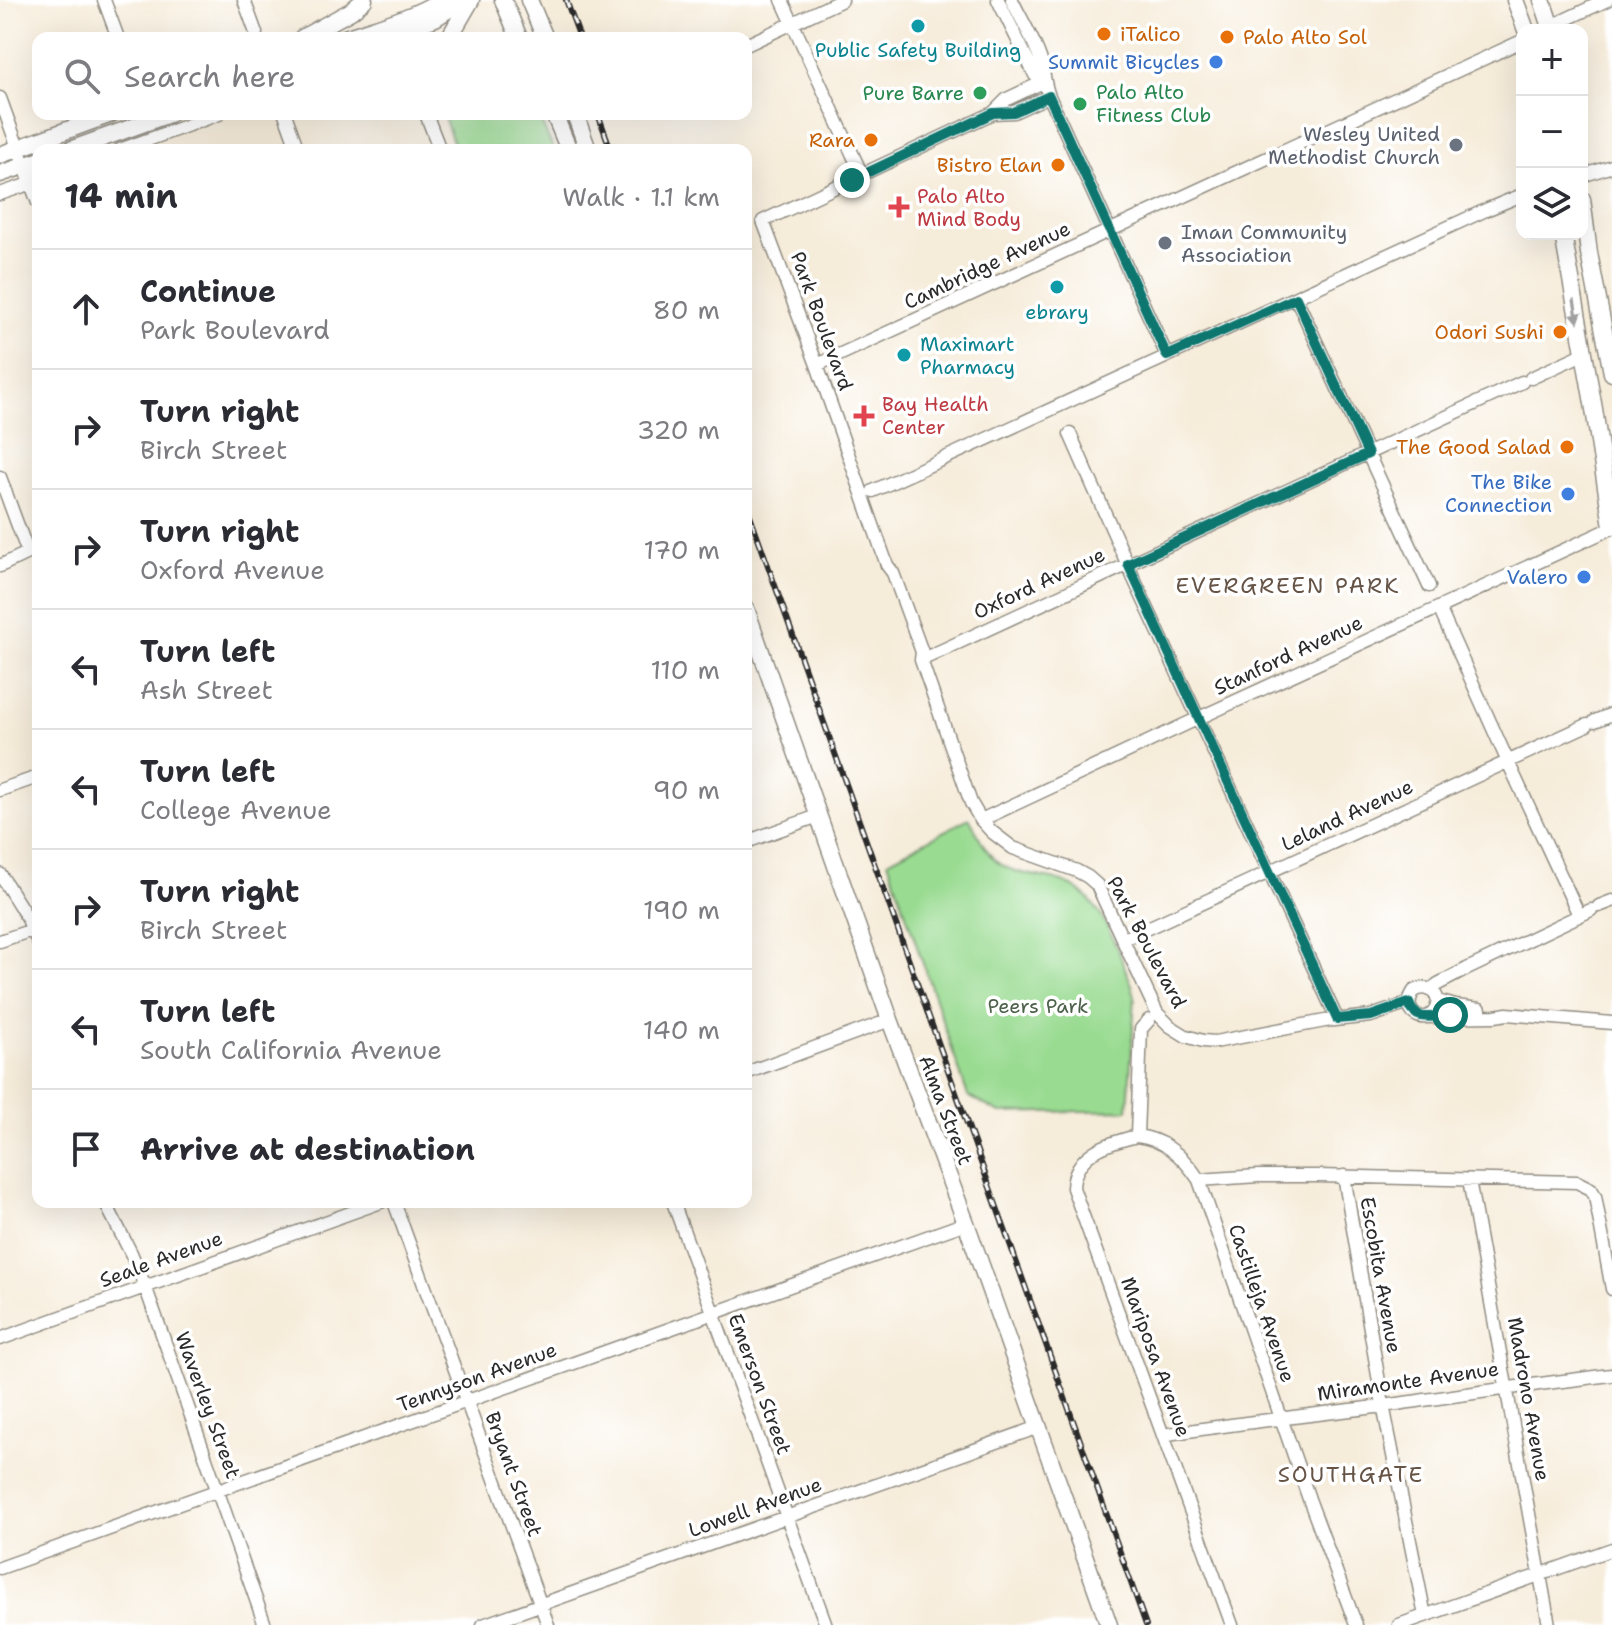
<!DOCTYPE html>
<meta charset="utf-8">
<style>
body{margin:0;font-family:"Shantell Sans",sans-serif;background:#f2f2f3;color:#2b2b33}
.controls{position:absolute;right:24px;top:24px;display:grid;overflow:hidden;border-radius:16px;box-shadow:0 8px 32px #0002}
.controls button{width:72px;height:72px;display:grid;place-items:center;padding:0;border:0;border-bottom:2px solid #e1e1e2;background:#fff;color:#2b2b33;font:40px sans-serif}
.stop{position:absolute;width:24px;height:24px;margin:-18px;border:6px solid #0f766e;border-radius:50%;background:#fff}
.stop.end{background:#0f766e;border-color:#fff;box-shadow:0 2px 8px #0008}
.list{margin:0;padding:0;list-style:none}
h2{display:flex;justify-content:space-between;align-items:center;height:104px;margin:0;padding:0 32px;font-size:34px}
h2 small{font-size:26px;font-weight:400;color:#7c7c81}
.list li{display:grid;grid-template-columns:52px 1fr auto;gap:24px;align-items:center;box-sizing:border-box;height:120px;padding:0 32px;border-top:2px solid #e1e1e2}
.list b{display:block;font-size:30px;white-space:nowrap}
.list p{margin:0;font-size:26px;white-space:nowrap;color:#7c7c81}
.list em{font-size:26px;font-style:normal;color:#7c7c81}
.icon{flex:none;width:44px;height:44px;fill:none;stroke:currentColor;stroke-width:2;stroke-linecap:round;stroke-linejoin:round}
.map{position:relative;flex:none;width:1612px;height:1625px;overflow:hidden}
.search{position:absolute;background:#fff;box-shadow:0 8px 32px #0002;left:32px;top:32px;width:720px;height:88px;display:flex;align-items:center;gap:20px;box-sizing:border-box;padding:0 28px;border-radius:16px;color:#7c7c81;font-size:30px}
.panel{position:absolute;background:#fff;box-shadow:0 8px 32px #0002;left:32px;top:144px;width:720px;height:1064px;border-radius:16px}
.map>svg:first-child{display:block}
.green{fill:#9adb92;stroke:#62835e;stroke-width:2}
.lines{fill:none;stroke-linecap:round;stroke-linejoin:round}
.minor-casing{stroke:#908c82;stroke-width:15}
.major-casing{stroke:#908c82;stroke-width:19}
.minor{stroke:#fff;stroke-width:12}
.major{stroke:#fff;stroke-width:16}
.rail-casing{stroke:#2b2b2b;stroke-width:6}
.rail{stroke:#fff;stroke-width:3;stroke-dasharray:9;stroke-linecap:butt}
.oneway{fill:#a0a0a0}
.route{stroke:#0f766e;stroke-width:10}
.culture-dot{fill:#0f9aa8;stroke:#fff;stroke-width:3}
.food-dot{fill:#e8710a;stroke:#fff;stroke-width:3}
.shop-dot{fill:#3f7fe0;stroke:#fff;stroke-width:3}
.leisure-dot{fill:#2e9e5b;stroke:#fff;stroke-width:3}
.worship-dot{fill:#6b7280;stroke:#fff;stroke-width:3}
.health-dot{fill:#e0444e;stroke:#fff;stroke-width:3}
.labels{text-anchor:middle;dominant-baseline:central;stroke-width:7;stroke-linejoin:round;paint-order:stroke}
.food-label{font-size:20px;fill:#c56008;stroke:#fff;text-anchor:end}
.culture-label{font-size:20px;fill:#0d838f;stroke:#fff}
.shop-label{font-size:20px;fill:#366cbe;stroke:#fff;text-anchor:end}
.leisure-label{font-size:20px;fill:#27864d;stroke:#fff;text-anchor:start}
.worship-label{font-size:20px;fill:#5b616d;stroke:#fff;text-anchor:end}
.health-label{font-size:20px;fill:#be3a42;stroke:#fff;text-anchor:start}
.street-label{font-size:20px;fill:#2b2b2b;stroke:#fff}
.park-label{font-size:20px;fill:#4c604a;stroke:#fff}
.neighbourhood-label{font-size:22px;letter-spacing:2px;fill:#655346;stroke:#fff}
</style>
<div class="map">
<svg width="1612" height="1625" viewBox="0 0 1612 1625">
<rect width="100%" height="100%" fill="#fff"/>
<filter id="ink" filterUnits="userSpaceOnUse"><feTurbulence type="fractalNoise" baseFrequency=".0125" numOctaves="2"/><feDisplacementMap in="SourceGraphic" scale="16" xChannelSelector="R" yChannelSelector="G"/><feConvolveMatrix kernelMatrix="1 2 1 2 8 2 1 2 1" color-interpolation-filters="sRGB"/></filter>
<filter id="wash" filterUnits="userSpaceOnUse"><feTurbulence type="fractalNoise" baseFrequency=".006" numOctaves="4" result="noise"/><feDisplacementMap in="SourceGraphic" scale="32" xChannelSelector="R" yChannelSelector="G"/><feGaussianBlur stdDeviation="1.8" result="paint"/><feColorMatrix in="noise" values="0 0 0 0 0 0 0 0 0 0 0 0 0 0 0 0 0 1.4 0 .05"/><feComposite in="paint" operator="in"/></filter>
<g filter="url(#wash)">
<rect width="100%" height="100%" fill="#f6ecda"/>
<path class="green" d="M 443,114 L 478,114 L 493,118 L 504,118 L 518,114 L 534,114 L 541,122 L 554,150 L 456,150 Z
M 969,818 C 978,833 986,855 1000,864 C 1026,880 1059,873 1082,893 C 1107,913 1119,956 1132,985 L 1135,996 L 1128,1110 L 1000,1113 L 968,1096 L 888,861 Z"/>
</g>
<g filter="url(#ink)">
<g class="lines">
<g class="minor-casing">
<path id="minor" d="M 104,0 L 118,38
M 244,0 L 256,33
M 782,0 L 862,175
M 998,0 L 1035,75 L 1043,82
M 1012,0 C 1021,19 1033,38 1040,58 C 1045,72 1043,81 1049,96 L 1167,356
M 1543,30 L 1607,0
M 746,45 L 842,0
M 1049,96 L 1014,112 L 993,113 L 763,221 L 817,365 L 887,565 L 893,573 L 922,652 L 921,660 L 971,803 L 981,820 L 992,832 L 1013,848 L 1077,871 L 1088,877 L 1097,885 L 1157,1013 L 1170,1026 L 1186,1036 L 1203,1041 L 1215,1042 L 1325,1021 L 1371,1016 L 1409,1003
M 0,98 L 38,203
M 993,113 L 1007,99 L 1043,82
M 285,114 L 298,150
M 426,114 L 440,150
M 120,150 L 219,114
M 1582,176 L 1612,166
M 0,194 L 38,181
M 1296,298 L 1429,586
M 817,365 L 1522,41
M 1531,378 L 1583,354
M 1070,434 L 1134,579 L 1337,1019
M 0,477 L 28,553
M 873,491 L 1488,209 L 1522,195
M 0,566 L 38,548
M 1439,608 L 1508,762 L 1579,915
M 921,660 L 1522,382
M 1595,721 L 1612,714
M 0,790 L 38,777
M 981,820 L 1199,718 L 1612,528
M 746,842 L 818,816
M 0,874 L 28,919 L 38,942
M 1599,906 L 1612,901
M 1124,939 L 1587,725
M 0,941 L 38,928
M 1431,990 L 1438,984 L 1467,969 L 1591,910
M 1438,1001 C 1434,1030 1397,1016 1414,991 C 1425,985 1435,989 1438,1001 L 1455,1006 L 1480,1009
M 1428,1017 L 1495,1016 L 1507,1014 L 1612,1023
M 1149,1020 L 1141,1029 L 1137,1136 C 1165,1139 1184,1157 1199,1180 L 1309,1499 L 1356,1625
M 746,1073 L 890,1020
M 1137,1136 C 1108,1143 1074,1153 1073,1188 L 1232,1625
M 1344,1176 L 1383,1405 L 1425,1616
M 1199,1180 L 1258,1176 L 1318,1176 L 1577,1182 L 1591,1189 L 1595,1196 L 1612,1289
M 1469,1180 L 1549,1625
M 105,1202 L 131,1253 L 145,1286 L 265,1625
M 394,1202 L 548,1625
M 673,1202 L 826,1625
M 0,1339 L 381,1202
M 1163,1435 C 1234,1423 1304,1416 1375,1407 C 1454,1396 1533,1384 1612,1375
M 0,1568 L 966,1223
M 483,1625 L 1039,1427
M 1399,1625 L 1612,1549"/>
</g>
<g class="major-casing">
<path id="major" d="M 503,0 L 519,38
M 529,0 L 545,38
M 1515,0 L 1526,30
M 1542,0 L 1552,30
M 302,38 L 351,11 L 364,0
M 345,38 C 377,27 412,18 441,0
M 382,38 L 435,18 L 463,0
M 449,38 L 471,0
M 554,114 L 569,150
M 575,114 L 588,150
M 70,150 L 169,114
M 0,155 L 111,114
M 0,174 L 38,161
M 31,184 L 38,174
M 1582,199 L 1589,253 L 1612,373
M 1563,234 L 1594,409 L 1612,526
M 746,609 L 890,1020 L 966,1223 L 1109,1625"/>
</g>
<use href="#minor" class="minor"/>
<use href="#major" class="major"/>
<g class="rail-casing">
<path id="rail" d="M 566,0 L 580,38
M 598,114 L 611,150
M 746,504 L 1146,1625"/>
</g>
<use href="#rail" class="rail"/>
</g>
<defs><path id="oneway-solid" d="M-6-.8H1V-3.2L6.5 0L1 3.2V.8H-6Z" transform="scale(2)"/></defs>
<use class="oneway" href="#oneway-solid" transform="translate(1576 311) rotate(80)"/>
</g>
<g class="lines" filter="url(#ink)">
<path class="route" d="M 852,180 L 993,113 L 1014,112 L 1049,96 L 1167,356 L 1296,298 L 1368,454 L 1128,564 L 1337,1019 L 1371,1016 L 1409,1003 C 1415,1023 1433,1016 1450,1015"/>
</g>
<g class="culture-dot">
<circle cx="918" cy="26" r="8"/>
<circle cx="1057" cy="287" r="8"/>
<circle cx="904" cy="355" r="8"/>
</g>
<g class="food-dot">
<circle cx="1104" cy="34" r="8"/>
<circle cx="1227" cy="37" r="8"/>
<circle cx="871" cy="140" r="8"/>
<circle cx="1058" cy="165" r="8"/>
<circle cx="1560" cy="332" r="8"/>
<circle cx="1567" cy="447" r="8"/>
</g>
<g class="shop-dot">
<circle cx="1216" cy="62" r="8"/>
<circle cx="1568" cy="494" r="8"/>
<circle cx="1584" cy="577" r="8"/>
</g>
<g class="leisure-dot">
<circle cx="980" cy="93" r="8"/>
<circle cx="1080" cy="104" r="8"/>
</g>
<g class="worship-dot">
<circle cx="1456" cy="145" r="8"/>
<circle cx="1165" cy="243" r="8"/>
</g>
<g class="health-dot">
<path d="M895 195h8v8h8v8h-8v8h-8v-8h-8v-8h8z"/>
<path d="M860 404h8v8h8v8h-8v8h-8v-8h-8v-8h8z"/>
</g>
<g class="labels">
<g class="food-label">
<text x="1120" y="34" text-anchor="start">iTalico</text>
<text x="1243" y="37" text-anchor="start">Palo Alto Sol</text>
<text x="855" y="140">Rara</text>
<text x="1042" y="165">Bistro Elan</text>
<text x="1544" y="332">Odori Sushi</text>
<text x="1551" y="447">The Good Salad</text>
</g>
<g class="culture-label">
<text x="918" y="50">Public Safety Building</text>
<text x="1057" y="312">ebrary</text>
<text x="920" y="344" text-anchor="start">Maximart<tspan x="920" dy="23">Pharmacy</tspan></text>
</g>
<g class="shop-label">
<text x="1200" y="62">Summit Bicycles</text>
<text x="1552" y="482">The Bike<tspan x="1552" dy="23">Connection</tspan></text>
<text x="1568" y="577">Valero</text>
</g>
<g class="leisure-label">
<text x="1096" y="92">Palo Alto<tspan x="1096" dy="23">Fitness Club</tspan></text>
<text x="964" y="93" text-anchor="end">Pure Barre</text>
</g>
<g class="worship-label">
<text x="1440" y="134">Wesley United<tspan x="1440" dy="23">Methodist Church</tspan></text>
<text x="1181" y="232" text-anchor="start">Iman Community<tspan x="1181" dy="23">Association</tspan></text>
</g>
<g class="health-label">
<text x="917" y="196">Palo Alto<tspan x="917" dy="23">Mind Body</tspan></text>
<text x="882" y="404">Bay Health<tspan x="882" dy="23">Center</tspan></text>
</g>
<g class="street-label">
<text transform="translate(987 265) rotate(-25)">Cambridge Avenue</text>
<text transform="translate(822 321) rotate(70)">Park Boulevard</text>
<text transform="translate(1039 583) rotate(-25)">Oxford Avenue</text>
<text transform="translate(1288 655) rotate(-25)">Stanford Avenue</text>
<text transform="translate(1347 815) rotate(-25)">Leland Avenue</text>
<text transform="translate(1147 942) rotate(62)">Park Boulevard</text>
<text transform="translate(946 1110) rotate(69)">Alma Street</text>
<text transform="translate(161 1259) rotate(-20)">Seale Avenue</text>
<text transform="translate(1381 1275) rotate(80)">Escobita Avenue</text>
<text transform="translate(1262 1303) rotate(71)">Castilleja Avenue</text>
<text transform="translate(1156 1357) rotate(70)">Mariposa Avenue</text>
<text transform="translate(477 1377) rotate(-20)">Tennyson Avenue</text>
<text transform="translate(1408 1381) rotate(-8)">Miramonte Avenue</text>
<text transform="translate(760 1384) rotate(70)">Emerson Street</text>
<text transform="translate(1529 1399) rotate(80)">Madrono Avenue</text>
<text transform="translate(208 1405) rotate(70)">Waverley Street</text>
<text transform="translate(514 1474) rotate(70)">Bryant Street</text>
<text transform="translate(755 1507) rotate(-20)">Lowell Avenue</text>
</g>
<g class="park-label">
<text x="1038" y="1006">Peers Park</text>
</g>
<g class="neighbourhood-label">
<text x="1288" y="585">EVERGREEN PARK</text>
<text x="1351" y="1474">SOUTHGATE</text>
</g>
</g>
</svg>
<div class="controls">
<button>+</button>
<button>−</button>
<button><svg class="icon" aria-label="layers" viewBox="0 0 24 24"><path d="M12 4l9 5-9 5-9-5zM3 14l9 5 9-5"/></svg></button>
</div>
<div class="stop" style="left:1450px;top:1015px"></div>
<div class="stop end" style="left:852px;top:180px"></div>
<div class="search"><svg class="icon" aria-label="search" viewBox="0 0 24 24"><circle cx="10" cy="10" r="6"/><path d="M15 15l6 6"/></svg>Search here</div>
<section class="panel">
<h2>14 min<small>Walk · 1.1 km</small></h2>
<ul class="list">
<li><svg class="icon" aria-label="ahead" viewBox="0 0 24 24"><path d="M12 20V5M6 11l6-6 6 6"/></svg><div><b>Continue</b><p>Park Boulevard</p></div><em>80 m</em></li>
<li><svg class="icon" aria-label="right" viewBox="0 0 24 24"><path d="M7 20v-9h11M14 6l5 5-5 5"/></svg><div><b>Turn right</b><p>Birch Street</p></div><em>320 m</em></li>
<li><svg class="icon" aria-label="right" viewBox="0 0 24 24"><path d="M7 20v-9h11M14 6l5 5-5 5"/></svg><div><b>Turn right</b><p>Oxford Avenue</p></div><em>170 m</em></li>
<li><svg class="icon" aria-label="left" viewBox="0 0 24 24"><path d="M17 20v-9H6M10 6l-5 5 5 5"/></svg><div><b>Turn left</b><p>Ash Street</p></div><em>110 m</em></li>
<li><svg class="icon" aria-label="left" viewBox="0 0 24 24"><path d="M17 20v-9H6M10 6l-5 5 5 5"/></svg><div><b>Turn left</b><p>College Avenue</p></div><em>90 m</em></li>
<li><svg class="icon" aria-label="right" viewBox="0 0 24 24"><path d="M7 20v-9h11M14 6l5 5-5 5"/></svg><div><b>Turn right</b><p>Birch Street</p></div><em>190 m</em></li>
<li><svg class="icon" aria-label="left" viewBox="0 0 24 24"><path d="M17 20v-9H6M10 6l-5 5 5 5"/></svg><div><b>Turn left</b><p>South California Avenue</p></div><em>140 m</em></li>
<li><svg class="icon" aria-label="arrive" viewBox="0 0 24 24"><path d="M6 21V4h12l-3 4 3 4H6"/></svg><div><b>Arrive at destination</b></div></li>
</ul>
</section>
</div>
